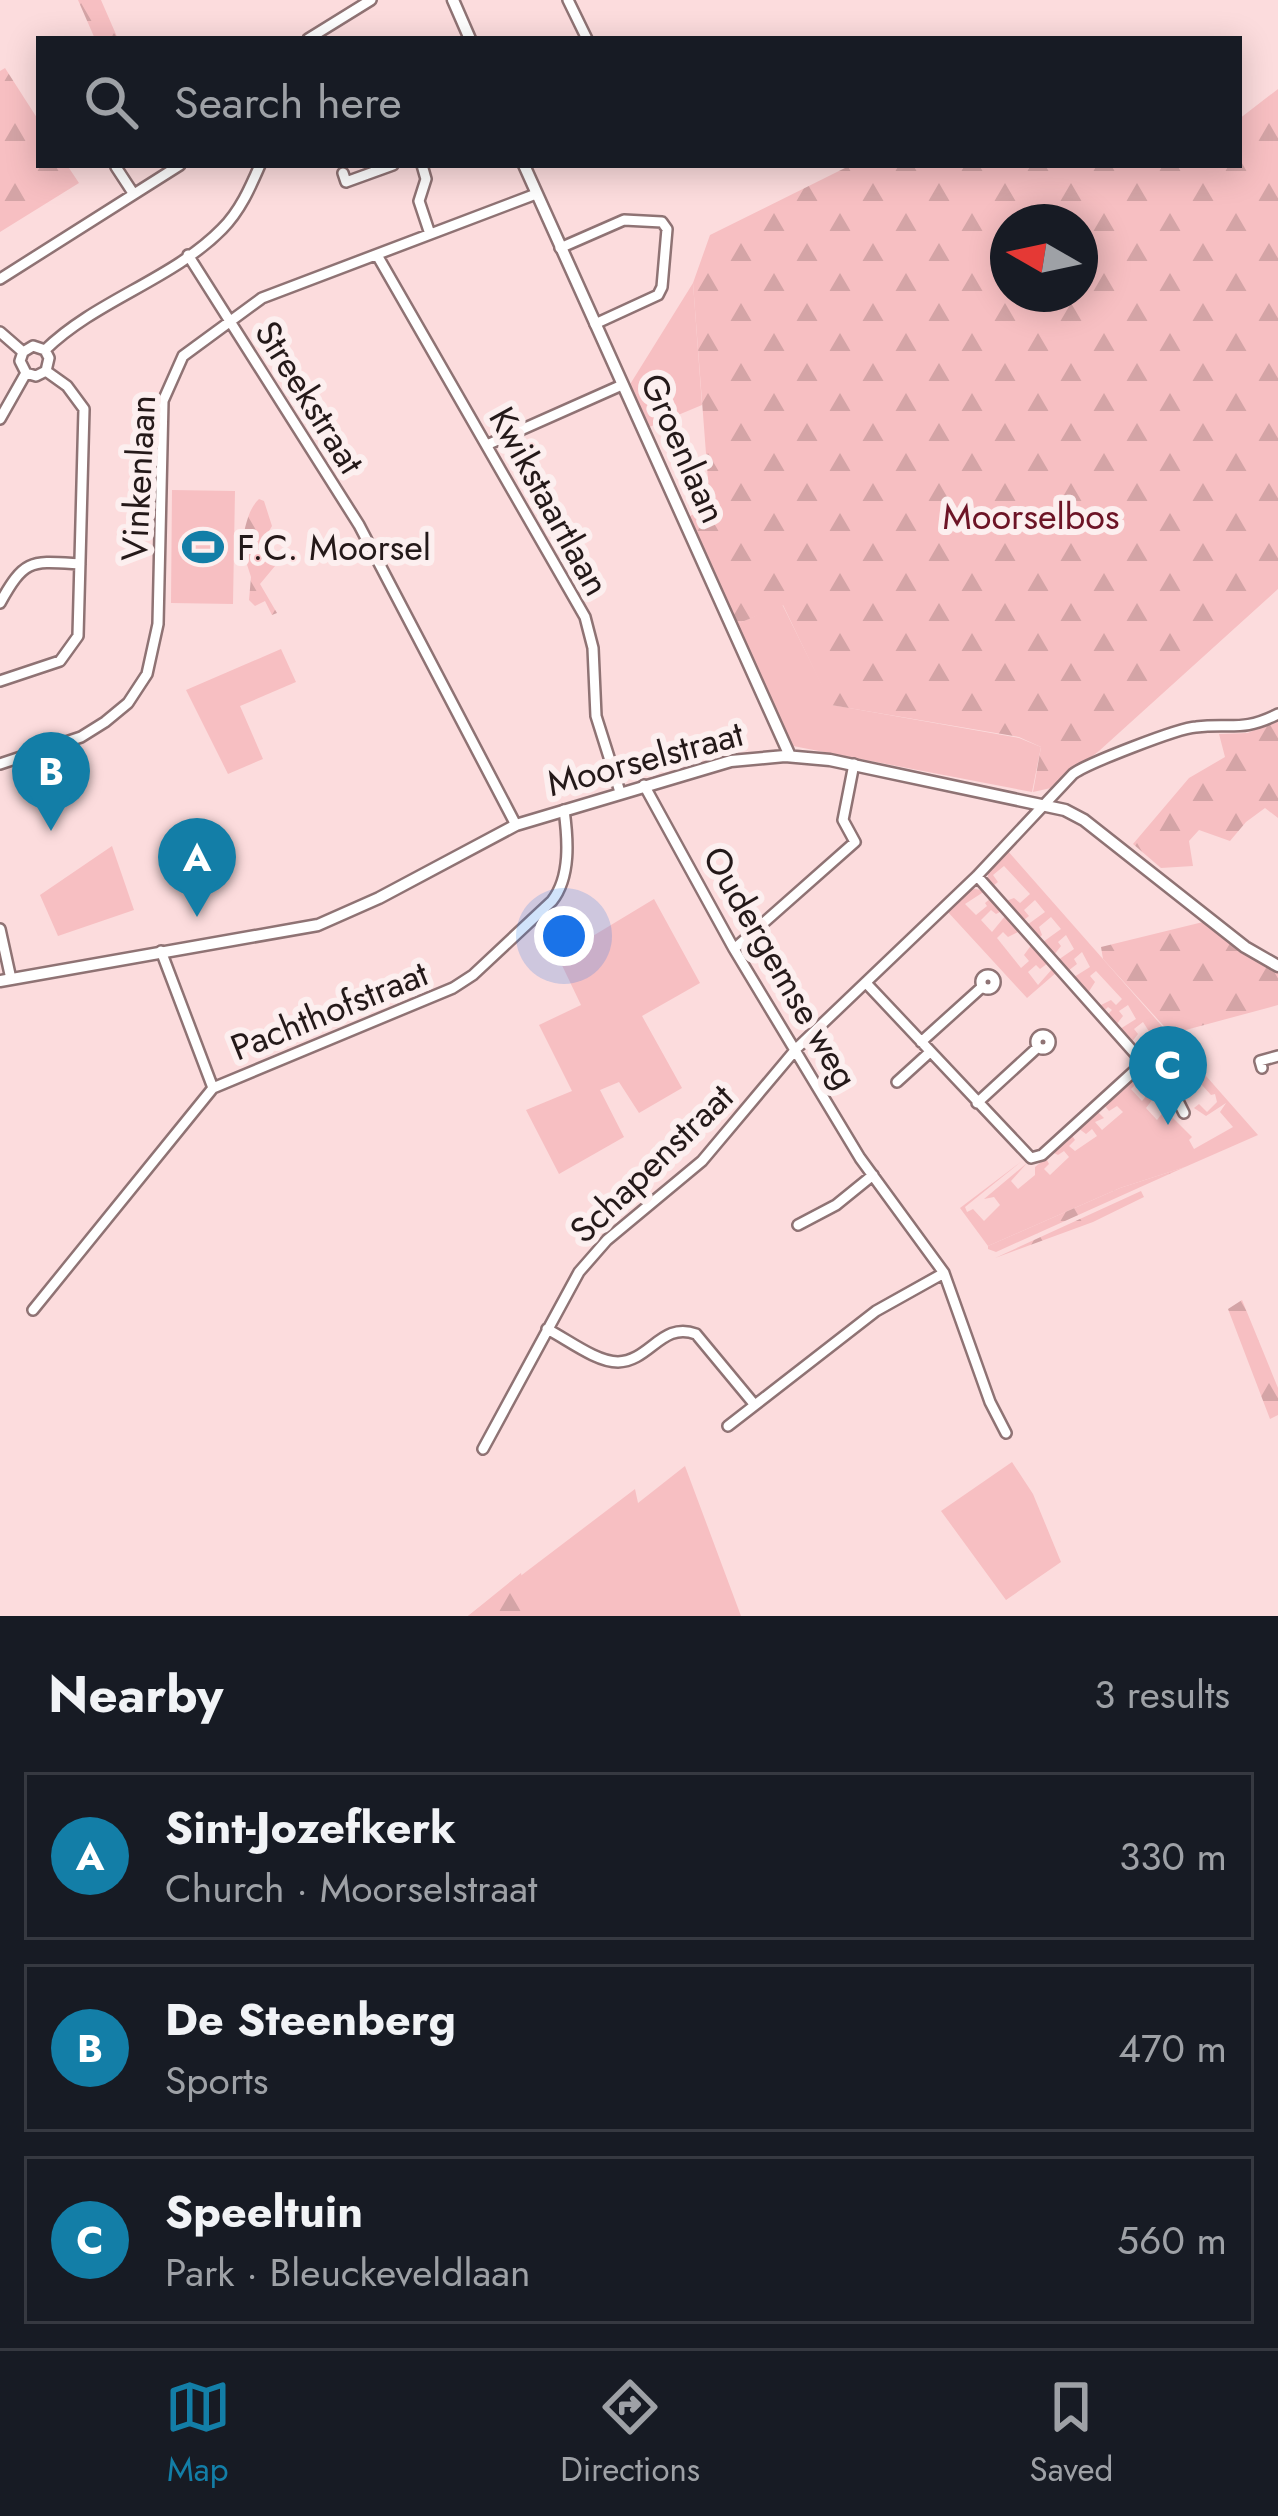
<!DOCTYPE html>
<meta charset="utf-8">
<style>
body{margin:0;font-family:Jost,sans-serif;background:#242831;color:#f1f3f6}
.compass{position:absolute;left:990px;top:204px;width:108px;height:108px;border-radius:50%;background:#171b24;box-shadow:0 6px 30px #0003;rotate:279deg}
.you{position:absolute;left:564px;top:936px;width:42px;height:42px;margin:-30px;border:9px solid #fff;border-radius:50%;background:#1a73e8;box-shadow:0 0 0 18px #1a73e833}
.badge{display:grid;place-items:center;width:78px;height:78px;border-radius:50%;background:#137ea7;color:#fff;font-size:39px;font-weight:700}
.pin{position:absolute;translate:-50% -99px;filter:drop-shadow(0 3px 6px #0008)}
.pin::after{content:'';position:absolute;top:63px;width:42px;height:36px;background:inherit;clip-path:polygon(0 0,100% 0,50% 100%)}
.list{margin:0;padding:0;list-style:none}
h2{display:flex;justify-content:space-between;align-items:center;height:156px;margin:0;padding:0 48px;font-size:51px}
h2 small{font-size:39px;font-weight:400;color:#9ea1a6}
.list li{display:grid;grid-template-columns:78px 1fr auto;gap:36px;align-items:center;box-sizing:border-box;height:168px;margin:0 24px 24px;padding:0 24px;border:3px solid #363941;border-radius:0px}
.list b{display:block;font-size:45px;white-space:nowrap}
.list p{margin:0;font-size:39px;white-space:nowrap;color:#9ea1a6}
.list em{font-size:39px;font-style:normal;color:#9ea1a6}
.icon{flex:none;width:66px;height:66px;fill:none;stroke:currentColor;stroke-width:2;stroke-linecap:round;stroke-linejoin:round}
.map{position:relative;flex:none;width:1278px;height:1616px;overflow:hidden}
.search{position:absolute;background:#171b24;box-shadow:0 6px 30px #0003;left:36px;right:36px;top:36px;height:132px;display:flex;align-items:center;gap:30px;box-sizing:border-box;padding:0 42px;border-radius:0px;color:#9ea1a6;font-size:45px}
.sheet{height:732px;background:#171b24}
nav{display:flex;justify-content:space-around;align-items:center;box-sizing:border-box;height:168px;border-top:3px solid #363941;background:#171b24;font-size:33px;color:#9ea1a6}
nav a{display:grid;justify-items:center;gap:6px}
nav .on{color:#137ea7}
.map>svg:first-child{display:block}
.green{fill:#f7bfc2}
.forest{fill:url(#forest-firs);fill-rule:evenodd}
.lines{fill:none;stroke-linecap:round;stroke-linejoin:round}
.minor-casing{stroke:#8f7374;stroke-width:14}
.tertiary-casing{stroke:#8f7374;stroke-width:15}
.minor{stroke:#fff;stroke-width:9}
.tertiary{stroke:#fff;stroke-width:10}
.labels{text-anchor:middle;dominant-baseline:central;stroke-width:12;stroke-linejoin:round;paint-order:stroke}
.street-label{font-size:36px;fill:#241919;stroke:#fcefef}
.park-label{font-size:36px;fill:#6d1426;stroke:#fcefef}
.poi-label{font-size:36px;fill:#241919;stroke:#fcefef;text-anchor:start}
</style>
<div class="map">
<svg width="1278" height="1616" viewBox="0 0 1278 1616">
<defs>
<pattern id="forest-firs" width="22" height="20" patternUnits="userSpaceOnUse" patternTransform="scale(3)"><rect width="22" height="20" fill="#f7bfc2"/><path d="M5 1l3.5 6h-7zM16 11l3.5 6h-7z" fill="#d4a4a6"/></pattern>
</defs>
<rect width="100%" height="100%" fill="#fcdcdd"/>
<path class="green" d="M 693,283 L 702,405 L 647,428 L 629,386 Z
M 172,490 L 235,491 L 233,604 L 171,603 Z
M 782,604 L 832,705 L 1019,738 L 1041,747 L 1032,792 L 793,746 L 737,624 Z
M 281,649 L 296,682 L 240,706 L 263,759 L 228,774 L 186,690 Z
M 112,846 L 134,910 L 58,936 L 40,895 Z
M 1007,850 L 1258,1135 L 1185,1167 L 1120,1188 L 988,1246 L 960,1208 L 1022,1161 L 965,1207 L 967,1212 L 973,1209 L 984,1221 L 1000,1205 L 994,1197 L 984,1199 L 1027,1163 L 1011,1181 L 1018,1189 L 1035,1175 L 1035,1167 L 1046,1158 L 1049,1164 L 1044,1169 L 1050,1175 L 1069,1157 L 1064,1151 L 1058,1155 L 1052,1152 L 1071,1134 L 1075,1140 L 1069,1146 L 1075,1151 L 1097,1136 L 1092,1129 L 1086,1134 L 1078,1128 L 1097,1111 L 1104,1118 L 1095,1122 L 1102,1130 L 1123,1112 L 1117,1106 L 1109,1111 L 1104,1105 L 1140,1073 L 1152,1080 L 1146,1083 L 1141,1079 L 1131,1089 L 1142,1101 L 1156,1084 L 1168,1097 L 1163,1102 L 1156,1095 L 1146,1108 L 1157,1120 L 1171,1102 L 1174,1106 L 1169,1114 L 1192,1137 L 1189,1140 L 1194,1149 L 1233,1127 L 1220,1112 L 1226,1103 L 1206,1116 L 1194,1108 L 1199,1104 L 1207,1112 L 1217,1102 L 1215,1094 L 1211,1095 L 1191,1073 L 1185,1078 L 1190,1084 L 1180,1098 L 1167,1082 L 1185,1069 L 1174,1057 L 1163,1066 L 1166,1071 L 1161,1076 L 1151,1064 L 1167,1054 L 1159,1040 L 1148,1049 L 1151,1053 L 1147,1060 L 1135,1047 L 1152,1036 L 1143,1022 L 1134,1029 L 1138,1034 L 1131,1043 L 1120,1029 L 1136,1019 L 1128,1005 L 1119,1011 L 1123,1016 L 1116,1025 L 1107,1015 L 1112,1010 L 1108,1007 L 1104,1011 L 1099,1006 L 1111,1000 L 1116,1005 L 1122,999 L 1096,971 L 1090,976 L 1095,982 L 1088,993 L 1074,977 L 1090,967 L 1082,952 L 1074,959 L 1077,964 L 1068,971 L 1058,960 L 1074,949 L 1066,935 L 1058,942 L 1061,946 L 1054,955 L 1043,942 L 1061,929 L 1051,917 L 1039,927 L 1042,935 L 1039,938 L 1027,925 L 1045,912 L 1035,900 L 1024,910 L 1029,916 L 1024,920 L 1006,901 L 1014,898 L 1020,903 L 1030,894 L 1004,866 L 993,875 L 998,882 L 993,886 L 988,880 L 988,870 Z
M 971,888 L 985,891 L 965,904 L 976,915 L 987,906 L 985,903 L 991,898 L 1002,911 L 996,914 L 991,910 L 981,920 L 992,932 L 1006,915 L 1020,931 L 1008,937 L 1003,932 L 997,938 L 1021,968 L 1029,961 L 1024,955 L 1032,944 L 1048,963 L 1040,969 L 1036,965 L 1028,972 L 1038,985 L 1053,968 L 1057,972 L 1027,998 L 947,911 Z
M 654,899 L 700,983 L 642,1016 L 682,1088 L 639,1113 L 619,1082 L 600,1090 L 624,1137 L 559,1174 L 526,1110 L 572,1091 L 539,1025 L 581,1005 L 558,957 Z
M 1012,1462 L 1033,1494 L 1061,1562 L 1006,1600 L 941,1511 Z
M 685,1466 L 741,1616 L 468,1616 L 635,1489 L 638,1503 Z"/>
<path class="forest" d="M 78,0 L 101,0 L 118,39 L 95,39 Z
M 5,68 L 39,121 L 39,165 L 67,165 L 79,183 L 0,232 L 0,71 Z
M 1278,89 L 1278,589 L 1099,751 L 1051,788 L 1033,792 L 1041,747 L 1019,737 L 831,705 L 783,605 L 737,624 L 688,517 L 710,506 L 693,283 L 710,235 L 851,165 L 1239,165 L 1239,119 ZM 1008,222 L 1080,222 L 1080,294 L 1008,294 Z
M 259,499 L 264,501 L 272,526 L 257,552 L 266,559 L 274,556 L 280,560 L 260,584 L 277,613 L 272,615 L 265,601 L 255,606 L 249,600 L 251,577 L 241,546 C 245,530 247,510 259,499 Z
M 1278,718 L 1278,818 L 1265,808 L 1246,822 L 1230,841 L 1199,830 L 1189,841 L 1193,866 L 1161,868 L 1133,844 L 1189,778 L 1225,757 L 1219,734 L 1248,733 Z
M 1203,922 L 1239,950 L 1278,972 L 1278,1005 L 1171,1034 L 1103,959 L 1101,947 Z
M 1185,1167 L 996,1252 L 988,1249 L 988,1246 L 1120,1188 Z
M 1141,1191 L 1144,1197 L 1093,1222 L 995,1258 Z
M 1242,1300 L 1278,1388 L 1278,1415 L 1270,1419 L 1228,1309 Z
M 521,1573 L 530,1616 L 468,1616 Z"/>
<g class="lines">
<g class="minor-casing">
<path id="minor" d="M 568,0 L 587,39
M 308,39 L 371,0
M 422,165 L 426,179 L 419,201 L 430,234
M 116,167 L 133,193
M 343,173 L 346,182 L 393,165
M 560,248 L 624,220 L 662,222 L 667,229 L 662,287 L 658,295 L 595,324
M 188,255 L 359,525 L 516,825
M 377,255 L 585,617 L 593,648 L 596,716 L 620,792
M 0,279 L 180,165
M 0,332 L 23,352
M 45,350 C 96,300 172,280 222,229 C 240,211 250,188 260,165
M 26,373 L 36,376 L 46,371 L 49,358 L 45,350
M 0,419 L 26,373 L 20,361 L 23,352 L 33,346 L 45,350
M 489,444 L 622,385
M 0,603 C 25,558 31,561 80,564
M 0,681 L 60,661 L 78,636 L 84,409 L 67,386 L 46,371
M 0,764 L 81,737 L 105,722 L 128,703 L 147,674 L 158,624 L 163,401 L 183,356 L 262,298 L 536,194
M 644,785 L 734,949 L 860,1158 L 944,1273 L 990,1402 L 1006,1433
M 977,876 L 1179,1103 L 1184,1113
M 0,929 L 11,979
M 734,949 L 855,842 L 843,820 L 854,764
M 161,951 L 213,1088
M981 982a7 7 0 1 1 14 0a7 7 0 1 1-14 0Z
M 866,983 L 1031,1158 L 1042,1155 L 1143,1063
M1036 1042a7 7 0 1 1 14 0a7 7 0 1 1-14 0Z
M 921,1042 L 982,987
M 1262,1068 L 1260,1061 L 1278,1056
M 897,1082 L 930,1052
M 977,1103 L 1038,1047
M 798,1225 L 836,1205 L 873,1175
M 33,1310 L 213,1088 L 453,988 L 473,975 L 552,901 C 571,877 568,839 564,810
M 547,1329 C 567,1339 596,1362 618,1362 C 650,1361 662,1321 696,1334 L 754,1404
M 728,1426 L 876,1311 L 944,1273
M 483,1449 L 579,1272 L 607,1240 L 702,1161 L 797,1048 L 977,876 L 1073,774 C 1086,764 1178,728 1196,727 C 1232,723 1242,732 1278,714"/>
</g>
<g class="tertiary-casing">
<path id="tertiary" d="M 453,0 L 470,39
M 524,165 L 790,756
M 0,981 L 318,925 L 379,898 L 516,825 L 731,761 L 785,756 L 830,760 L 1065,810 L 1084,820 L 1245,947 L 1278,966"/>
</g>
<use href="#minor" class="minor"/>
<use href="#tertiary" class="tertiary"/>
</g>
<defs>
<g id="stadium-bare" transform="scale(3.24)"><path d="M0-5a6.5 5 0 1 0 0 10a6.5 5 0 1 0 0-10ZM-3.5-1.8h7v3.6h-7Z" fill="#137ea7" stroke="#fcefef" stroke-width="2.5" paint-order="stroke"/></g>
</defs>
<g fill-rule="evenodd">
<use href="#stadium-bare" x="203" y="547"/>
</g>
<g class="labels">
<g class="street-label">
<text transform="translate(310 397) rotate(58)">Streekstraat</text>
<text transform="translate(684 448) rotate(66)">Groenlaan</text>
<text transform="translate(138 478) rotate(-87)">Vinkenlaan</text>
<text transform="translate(550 501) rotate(61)">Kwikstaartlaan</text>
<text transform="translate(645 758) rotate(-15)">Moorselstraat</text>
<text transform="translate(781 967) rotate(60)">Oudergemse weg</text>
<text transform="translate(329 1010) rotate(-22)">Pachthofstraat</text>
<text transform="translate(651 1163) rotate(-44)">Schapenstraat</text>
</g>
<g class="park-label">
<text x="1031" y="516">Moorselbos</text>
</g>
<g class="poi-label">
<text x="237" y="547">F.C. Moorsel</text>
</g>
</g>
</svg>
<svg class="compass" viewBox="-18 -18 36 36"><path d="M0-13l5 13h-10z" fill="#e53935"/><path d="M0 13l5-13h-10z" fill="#9ea1a6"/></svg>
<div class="you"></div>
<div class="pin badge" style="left:197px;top:917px">A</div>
<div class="pin badge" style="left:51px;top:831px">B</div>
<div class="pin badge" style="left:1168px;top:1125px">C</div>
<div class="search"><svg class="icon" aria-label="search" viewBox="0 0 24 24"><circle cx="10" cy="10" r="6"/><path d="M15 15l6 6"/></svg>Search here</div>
</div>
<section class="sheet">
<h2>Nearby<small>3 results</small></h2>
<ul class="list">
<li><span class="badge">A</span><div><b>Sint-Jozefkerk</b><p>Church · Moorselstraat</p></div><em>330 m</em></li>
<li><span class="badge">B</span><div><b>De Steenberg</b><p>Sports</p></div><em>470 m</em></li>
<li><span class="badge">C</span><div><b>Speeltuin</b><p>Park · Bleuckeveldlaan</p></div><em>560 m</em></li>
</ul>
</section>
<nav>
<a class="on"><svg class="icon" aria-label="map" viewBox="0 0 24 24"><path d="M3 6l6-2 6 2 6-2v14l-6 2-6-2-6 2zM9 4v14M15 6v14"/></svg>Map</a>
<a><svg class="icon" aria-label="directions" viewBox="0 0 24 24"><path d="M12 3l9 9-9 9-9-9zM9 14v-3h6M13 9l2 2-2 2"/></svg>Directions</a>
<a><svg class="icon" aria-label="saved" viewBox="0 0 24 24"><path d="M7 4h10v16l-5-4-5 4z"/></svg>Saved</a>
</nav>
